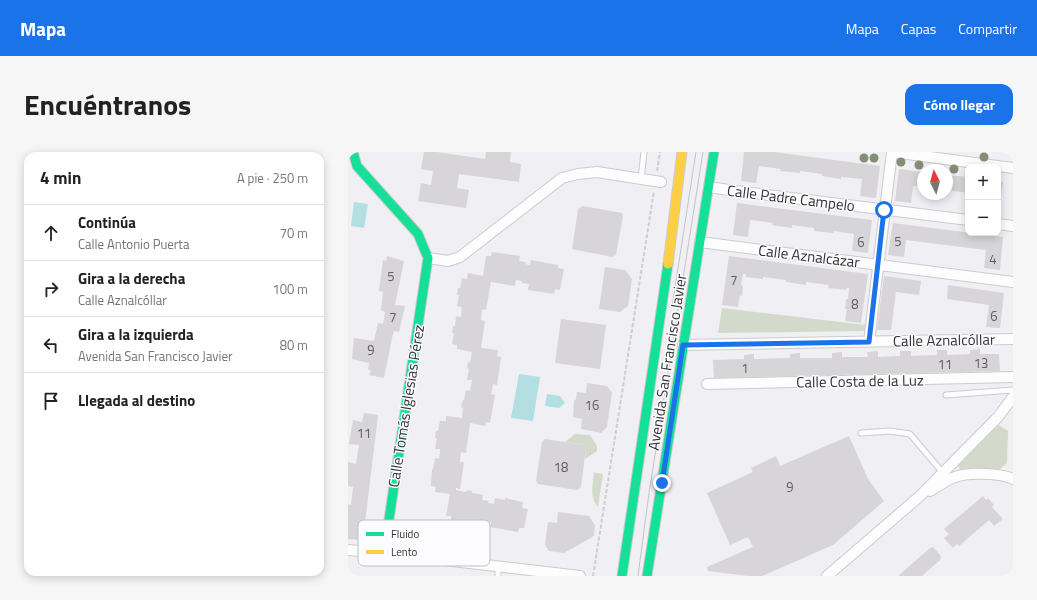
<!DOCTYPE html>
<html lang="es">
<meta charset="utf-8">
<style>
body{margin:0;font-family:"Titillium Web",sans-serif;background:#f6f6f6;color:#222}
.controls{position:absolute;right:12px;top:12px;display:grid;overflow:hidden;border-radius:8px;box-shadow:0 2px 10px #0003}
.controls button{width:36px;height:36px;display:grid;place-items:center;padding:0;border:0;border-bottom:1px solid #e0e0e0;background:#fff;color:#222;font:20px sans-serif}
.compass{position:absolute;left:569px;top:12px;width:36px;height:36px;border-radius:50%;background:#fff;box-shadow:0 2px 10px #0003;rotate:354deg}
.stop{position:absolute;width:12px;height:12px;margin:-9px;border:3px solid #1a73e8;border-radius:50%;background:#fff}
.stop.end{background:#1a73e8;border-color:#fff;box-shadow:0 1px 4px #0008}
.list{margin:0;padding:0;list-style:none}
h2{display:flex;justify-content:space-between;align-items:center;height:52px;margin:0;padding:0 16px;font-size:17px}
h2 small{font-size:13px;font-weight:400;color:#767676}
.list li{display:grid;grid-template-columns:26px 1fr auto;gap:12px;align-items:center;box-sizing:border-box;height:56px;padding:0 16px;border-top:1px solid #e0e0e0}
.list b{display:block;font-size:15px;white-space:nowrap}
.list p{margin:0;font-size:13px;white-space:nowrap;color:#767676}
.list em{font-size:13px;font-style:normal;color:#767676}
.icon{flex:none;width:22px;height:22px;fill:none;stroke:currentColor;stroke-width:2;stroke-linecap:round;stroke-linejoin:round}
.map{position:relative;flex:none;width:665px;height:424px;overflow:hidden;border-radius:12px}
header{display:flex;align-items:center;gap:24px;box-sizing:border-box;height:56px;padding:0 20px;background:#1a73e8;color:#fff}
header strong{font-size:19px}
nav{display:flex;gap:22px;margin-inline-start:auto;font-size:14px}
.intro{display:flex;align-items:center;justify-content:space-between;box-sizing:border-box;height:96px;padding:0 24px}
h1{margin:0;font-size:28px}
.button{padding:10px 18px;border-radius:12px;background:#1a73e8;color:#fff;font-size:14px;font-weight:700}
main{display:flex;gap:24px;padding:0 24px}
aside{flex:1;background:#fff;border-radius:12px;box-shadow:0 2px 10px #0003}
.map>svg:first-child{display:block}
.green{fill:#d3dacc}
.water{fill:#b3dfe3}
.building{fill:#d7d5d8}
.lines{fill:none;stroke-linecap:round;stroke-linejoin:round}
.lane-casing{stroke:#cccbce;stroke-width:7}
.street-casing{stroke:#cccbce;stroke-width:12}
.fast-casing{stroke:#cccbce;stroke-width:11}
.slow-casing{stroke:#cccbce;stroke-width:11}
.path{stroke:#cececf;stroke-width:2;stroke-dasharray:4 2;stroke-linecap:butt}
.lane{stroke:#fdfdfd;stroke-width:5}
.street{stroke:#fdfdfd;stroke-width:10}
.fast{stroke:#16e098;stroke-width:9}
.slow{stroke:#ffcf43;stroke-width:9}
.tram{stroke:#c4c4c5;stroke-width:1}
.tree{fill:#848e76}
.route{stroke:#1a73e8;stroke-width:5}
.labels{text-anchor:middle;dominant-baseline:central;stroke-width:3;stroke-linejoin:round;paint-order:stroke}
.number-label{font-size:13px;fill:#5e5d60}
.street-label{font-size:15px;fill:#333335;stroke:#fcfcfe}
.key{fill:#fcfcfe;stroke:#c0c0c2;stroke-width:1}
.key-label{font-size:11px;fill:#333335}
</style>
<header>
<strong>Mapa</strong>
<nav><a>Mapa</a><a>Capas</a><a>Compartir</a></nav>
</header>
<div class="intro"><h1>Encuéntranos</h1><a class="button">Cómo llegar</a></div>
<main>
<aside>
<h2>4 min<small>A pie · 250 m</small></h2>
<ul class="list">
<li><svg class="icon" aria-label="ahead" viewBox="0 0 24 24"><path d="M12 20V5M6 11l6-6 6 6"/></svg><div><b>Continúa</b><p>Calle Antonio Puerta</p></div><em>70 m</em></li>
<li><svg class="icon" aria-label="right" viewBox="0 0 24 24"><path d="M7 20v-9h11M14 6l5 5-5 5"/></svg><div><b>Gira a la derecha</b><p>Calle Aznalcóllar</p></div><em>100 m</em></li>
<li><svg class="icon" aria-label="left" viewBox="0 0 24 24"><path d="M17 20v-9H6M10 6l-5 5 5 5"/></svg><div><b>Gira a la izquierda</b><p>Avenida San Francisco Javier</p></div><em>80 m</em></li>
<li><svg class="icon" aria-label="arrive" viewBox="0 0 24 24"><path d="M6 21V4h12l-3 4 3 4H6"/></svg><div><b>Llegada al destino</b></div></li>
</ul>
</aside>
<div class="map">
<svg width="665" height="424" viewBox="0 0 665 424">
<rect width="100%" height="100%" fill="#f0eff3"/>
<path class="green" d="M 374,156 L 518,173 L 517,179 L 370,181 Z
M 651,273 L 660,279 L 659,311 L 652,317 L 612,318 L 610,311 Z
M 227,282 L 242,283 L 249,294 L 249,299 L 237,307 L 238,296 L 236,293 L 217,290 Z
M 246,320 L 248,321 L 255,322 L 250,355 C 241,345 245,332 246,320 Z"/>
<path class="water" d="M 6,50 L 20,52 L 16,76 L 3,74 Z
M 171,222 L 192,225 L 185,269 L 163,266 Z
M 199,242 L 212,244 L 217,251 L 211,256 L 197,254 Z"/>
<path class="building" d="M 76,0 L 89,0 L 137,7 L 138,0 L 163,0 L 162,10 L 173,12 L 171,30 L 111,22 L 109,36 L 121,38 L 118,56 L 70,49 L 73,31 L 83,33 L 85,19 L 73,17 Z
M 396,0 L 426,0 L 532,14 L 528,46 L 512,44 L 514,27 L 493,25 L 493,27 L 474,24 L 474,22 L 452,19 L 452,21 L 432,19 L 433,17 L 411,14 L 408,31 L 393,29 Z
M 551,17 L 575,20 L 575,35 L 565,34 L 563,51 L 547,49 Z
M 599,23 L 620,25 L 620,41 L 599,38 Z
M 650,29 L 655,30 L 651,65 L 650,64 Z
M 389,51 L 524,68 L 520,101 L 504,99 L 506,82 L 486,79 L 485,81 L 466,79 L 466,76 L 444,73 L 444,76 L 424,73 L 425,71 L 402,68 L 400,85 L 385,83 Z
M 235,54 L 274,61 L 275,64 L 268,103 L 264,105 L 224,97 L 230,57 Z
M 545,71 L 655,85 L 652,118 L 636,116 L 638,98 L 558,88 L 556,105 L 540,103 Z
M 144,100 L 172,104 L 171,109 L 178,110 L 177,112 L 182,113 L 183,108 L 210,113 L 210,116 L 216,117 L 212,138 L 207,137 L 206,142 L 180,138 L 181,132 L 174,131 L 174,129 L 168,128 L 167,134 L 143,130 L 138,158 L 134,157 L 133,168 L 137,169 L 133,196 L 150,198 L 149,204 L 153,205 L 149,233 L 145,232 L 143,242 L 147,243 L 142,271 L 138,270 L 137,274 L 122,271 L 118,301 L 113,300 L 112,310 L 116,310 L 112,337 L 108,336 L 108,338 L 118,340 L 119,338 L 124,339 L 124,341 L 135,343 L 134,348 L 141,349 L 140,351 L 146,352 L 147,346 L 157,348 L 157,346 L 175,350 L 174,356 L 180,357 L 176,376 L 171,376 L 170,380 L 142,375 L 143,370 L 132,368 L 131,372 L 103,368 L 103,364 L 98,364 L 102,342 L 87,340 L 88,335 L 83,334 L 84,317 L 85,317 L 87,306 L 91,307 L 92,301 L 92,297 L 87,297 L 89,286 L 87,286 L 88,279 L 90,279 L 92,269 L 98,269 L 98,264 L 114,266 L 115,256 L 113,255 L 115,248 L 116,248 L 118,238 L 122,239 L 124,228 L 119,228 L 121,217 L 119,216 L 120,210 L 122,211 L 124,200 L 109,197 L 109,193 L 104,192 L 106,181 L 104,181 L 105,174 L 107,174 L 108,164 L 113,165 L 114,155 L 109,154 L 111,143 L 109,143 L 110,136 L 112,136 L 114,126 L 119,127 L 120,121 L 135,124 L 138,104 L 143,104 Z
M 39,104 L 56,109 L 47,153 L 57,154 L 51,180 L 46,179 L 44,186 L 36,226 L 21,223 L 23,219 L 20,217 L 21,211 L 4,207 L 6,186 L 26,189 L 30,171 L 35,172 L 37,160 L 33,158 L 35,140 L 31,139 L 35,108 L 38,109 Z
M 381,104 L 520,122 L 513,171 L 497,169 L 499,157 L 497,157 L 498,147 L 500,147 L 501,136 L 499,136 L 498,138 L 480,136 L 481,133 L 458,130 L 458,133 L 438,130 L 438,128 L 415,125 L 415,127 L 398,125 L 398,122 L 395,122 L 393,133 L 395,134 L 394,144 L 392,143 L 390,155 L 374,153 Z
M 257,115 L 277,118 L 284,127 L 280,154 L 272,160 L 251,157 Z
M 536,124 L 573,129 L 571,143 L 548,140 L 543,178 L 529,178 Z
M 600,133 L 656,141 L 652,176 L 638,175 L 641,153 L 599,147 Z
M 213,167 L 258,173 L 252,217 L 207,211 Z
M 632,197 L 632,202 L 651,202 L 652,219 L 366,226 L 365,208 L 396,207 L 396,203 L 406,202 L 406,207 L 442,206 L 442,202 L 452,201 L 452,206 L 484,206 L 484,201 L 494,200 L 494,205 L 520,205 L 519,200 L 530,199 L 530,205 L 552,204 L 552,199 L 563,199 L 563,204 L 589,203 L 589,198 L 599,198 L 599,203 L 622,202 L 622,198 Z
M 239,231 L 259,234 L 264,241 L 259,275 L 253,281 L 233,277 L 234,267 L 225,265 L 226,249 L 228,247 L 229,240 L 238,241 Z
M 16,261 L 30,263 L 15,388 L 0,387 L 0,352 L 3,353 L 5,335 L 0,334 L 0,310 L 8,312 L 11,293 L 1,292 L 5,268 L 14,270 Z
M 501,284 L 520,327 L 536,349 L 485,393 L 414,424 L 400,424 L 360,419 L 359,415 L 405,395 L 400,385 L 382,393 L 359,341 L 405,320 L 403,316 L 428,304 L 432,314 Z
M 197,287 L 236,293 L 238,296 L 233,335 L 229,338 L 190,332 L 188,329 L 194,290 Z
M 635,344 L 638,348 L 640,346 L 646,353 L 644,355 L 655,367 L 646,374 L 641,368 L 611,394 L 609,392 L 605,396 L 596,386 L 601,382 L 596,377 Z
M 210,360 L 241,364 L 247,373 L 246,384 L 216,401 L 201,399 L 197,393 L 200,370 L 209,371 Z
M 585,395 L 593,404 L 592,408 L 574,424 L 550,424 L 582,396 Z"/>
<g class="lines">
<g class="lane-casing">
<path id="lane" d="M 293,27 L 296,0
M 598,243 L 665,238
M 513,281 L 542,279 L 562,282 L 595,321
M 150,424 L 150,415"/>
</g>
<g class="street-casing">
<path id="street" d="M 544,0 L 665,16
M 361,35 L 388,39 L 620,68
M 650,72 L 665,74
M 352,90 L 665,130
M 80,106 L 100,109 L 112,105 L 214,26 L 230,22 L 249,20 L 313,30
M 521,190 L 544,0
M 335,193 L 665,187
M 359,232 L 665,225
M 582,339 C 590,334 599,328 607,325 C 620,320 653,321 665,327
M 0,398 L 36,401 L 232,424
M 479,424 L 572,344 L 650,265 L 665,245"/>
</g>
<g class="fast-casing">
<path id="fast" d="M 5,0 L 9,14 L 70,82 L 80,106 L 36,401
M 274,424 L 320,112
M 299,424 L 366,0"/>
</g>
<g class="slow-casing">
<path id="slow" d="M 320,112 L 334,0"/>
</g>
<path class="path" d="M 309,19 L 312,0
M 245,424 L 306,39"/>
<use href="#lane" class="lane"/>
<use href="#street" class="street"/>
<use href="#fast" class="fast"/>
<use href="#slow" class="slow"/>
<path class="tram" d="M 324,155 L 348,0
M 290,424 L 301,341 L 355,0"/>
</g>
<g class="tree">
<circle cx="636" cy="5" r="4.5"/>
<circle cx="516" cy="6" r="4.5"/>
<circle cx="526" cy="6" r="4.5"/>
<circle cx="553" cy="10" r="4.5"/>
<circle cx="571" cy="13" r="4.5"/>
<circle cx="606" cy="17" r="4.5"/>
</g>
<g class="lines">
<path class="route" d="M 314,331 L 335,193 L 521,190 L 536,58"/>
</g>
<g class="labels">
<g class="number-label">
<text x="550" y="89">5</text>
<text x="513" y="90">6</text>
<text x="645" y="107">4</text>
<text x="43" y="124">5</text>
<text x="386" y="128">7</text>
<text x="507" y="152">8</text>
<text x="646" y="164">6</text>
<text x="45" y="165">7</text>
<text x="23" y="198">9</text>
<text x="633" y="211">13</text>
<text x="597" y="212">11</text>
<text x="397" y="216">1</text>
<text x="244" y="253">16</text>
<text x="16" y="281">11</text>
<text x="213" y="315">18</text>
<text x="442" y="335">9</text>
</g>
<g class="street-label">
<text transform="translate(443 46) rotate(7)">Calle Padre Campelo</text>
<text transform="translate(461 104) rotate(7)">Calle Aznalcázar</text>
<text transform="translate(596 188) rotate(-1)">Calle Aznalcóllar</text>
<text transform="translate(319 210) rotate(-81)">Avenida San Francisco Javier</text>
<text transform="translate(512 229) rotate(-1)">Calle Costa de la Luz</text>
<text transform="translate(58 254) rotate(-81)">Calle Tomás Iglesias Pérez</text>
</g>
</g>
<rect x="10" y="368" width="132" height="46" rx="6" class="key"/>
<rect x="18" y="380" width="18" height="4" fill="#16e098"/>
<rect x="18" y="398" width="18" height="4" fill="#ffcf43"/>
<g class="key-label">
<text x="43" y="386">Fluido</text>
<text x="43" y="404">Lento</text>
</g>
</svg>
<div class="controls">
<button>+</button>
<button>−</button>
</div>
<svg class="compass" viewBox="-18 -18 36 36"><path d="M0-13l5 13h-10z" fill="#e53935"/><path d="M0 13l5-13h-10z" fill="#767676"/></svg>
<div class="stop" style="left:536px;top:58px"></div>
<div class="stop end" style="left:314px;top:331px"></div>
</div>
</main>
